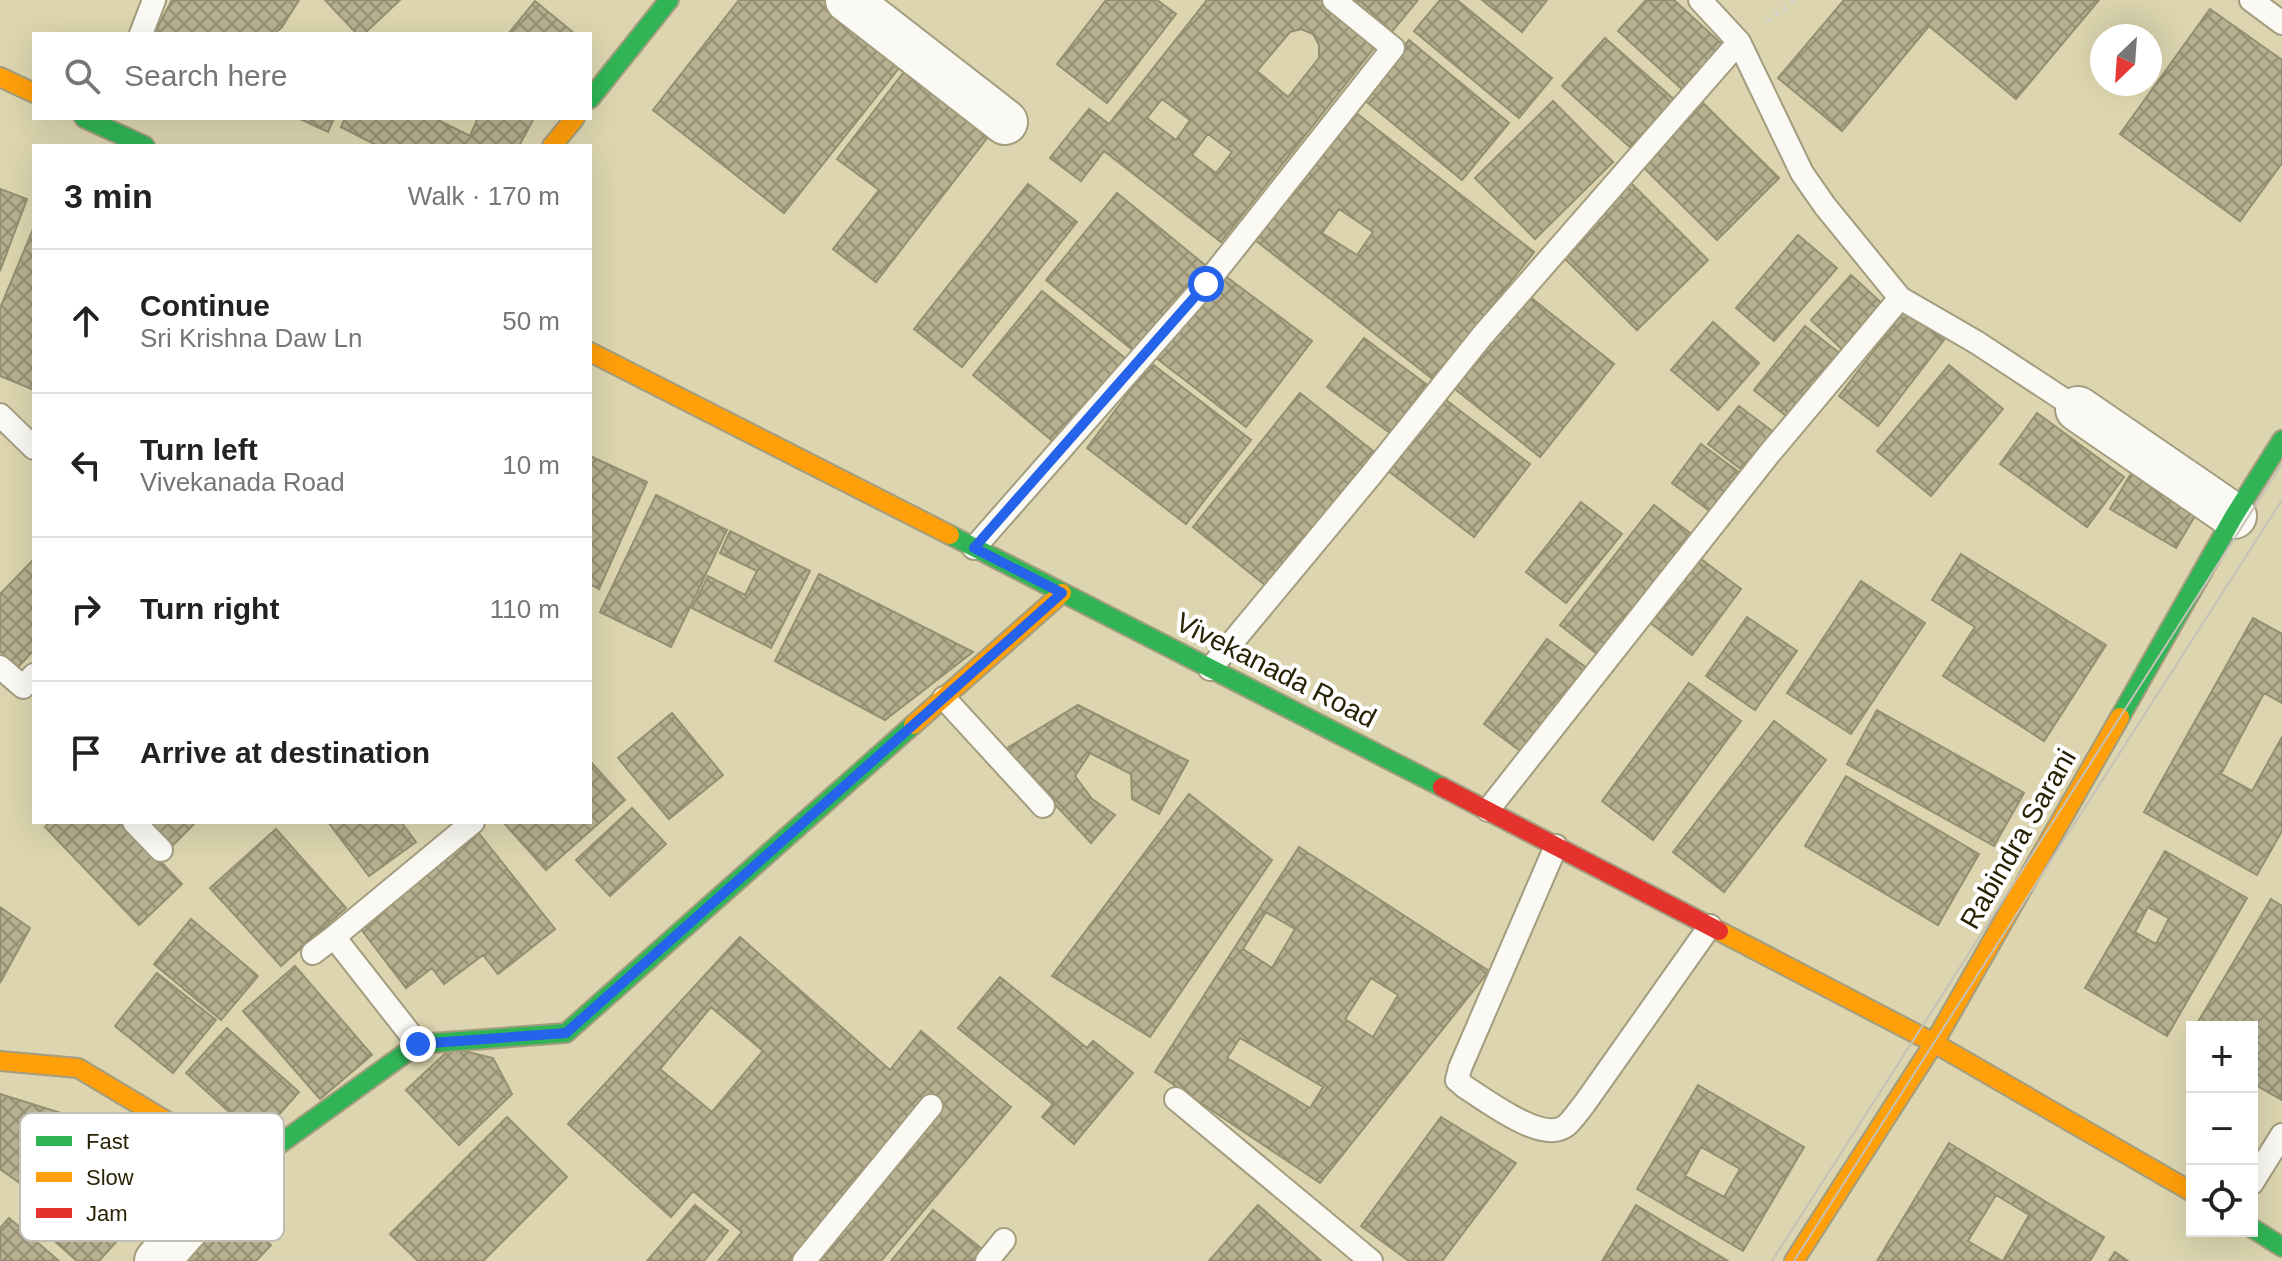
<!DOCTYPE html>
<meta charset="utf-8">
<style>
body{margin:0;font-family:Arial,sans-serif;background:#f6f6f6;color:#222}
.controls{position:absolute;right:24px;bottom:24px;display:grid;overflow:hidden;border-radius:0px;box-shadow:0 8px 32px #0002}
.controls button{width:72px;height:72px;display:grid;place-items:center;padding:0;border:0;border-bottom:2px solid #e0e0e0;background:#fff;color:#222;font:40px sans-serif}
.compass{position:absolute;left:2090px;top:24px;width:72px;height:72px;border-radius:50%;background:#fff;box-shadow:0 8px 32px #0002;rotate:205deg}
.stop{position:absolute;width:24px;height:24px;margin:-18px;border:6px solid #2563eb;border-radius:50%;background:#fff}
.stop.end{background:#2563eb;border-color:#fff;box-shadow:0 2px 8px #0008}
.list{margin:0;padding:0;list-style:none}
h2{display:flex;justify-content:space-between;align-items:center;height:104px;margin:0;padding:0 32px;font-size:34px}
h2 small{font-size:26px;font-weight:400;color:#767676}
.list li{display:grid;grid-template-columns:52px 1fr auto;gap:24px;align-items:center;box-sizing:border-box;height:144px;padding:0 32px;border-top:2px solid #e0e0e0}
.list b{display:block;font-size:30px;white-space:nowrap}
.list p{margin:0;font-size:26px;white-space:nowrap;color:#767676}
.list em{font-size:26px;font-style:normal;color:#767676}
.icon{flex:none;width:44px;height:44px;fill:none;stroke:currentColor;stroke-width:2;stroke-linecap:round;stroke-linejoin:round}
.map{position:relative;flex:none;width:2282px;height:1261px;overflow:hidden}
.search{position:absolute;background:#fff;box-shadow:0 8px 32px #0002;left:32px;top:32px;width:560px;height:88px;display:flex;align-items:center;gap:20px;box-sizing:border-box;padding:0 28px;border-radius:0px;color:#767676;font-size:30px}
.panel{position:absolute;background:#fff;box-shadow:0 8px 32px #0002;left:32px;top:144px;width:560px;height:680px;border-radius:0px}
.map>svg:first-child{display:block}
.building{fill:url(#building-cross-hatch);stroke:#958f71;stroke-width:2;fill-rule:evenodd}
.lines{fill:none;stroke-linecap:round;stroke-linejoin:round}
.lane-casing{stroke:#a39d7f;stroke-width:26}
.street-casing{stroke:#a39d7f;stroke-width:48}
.fast-casing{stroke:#a39d7f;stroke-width:22}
.slow-casing{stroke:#a39d7f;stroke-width:22}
.jam-casing{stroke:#a39d7f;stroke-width:22}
.path{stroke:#d7d4c8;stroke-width:5;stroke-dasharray:4 6;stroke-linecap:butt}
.lane{stroke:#faf9f3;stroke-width:22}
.street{stroke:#faf9f3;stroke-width:44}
.fast{stroke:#30b455;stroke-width:18}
.slow{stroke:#ff9f0a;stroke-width:18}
.jam{stroke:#e5322d;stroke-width:18}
.tram{stroke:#c5c2b8;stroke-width:2}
.route{stroke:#2563eb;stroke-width:10}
.labels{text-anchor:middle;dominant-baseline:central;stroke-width:8;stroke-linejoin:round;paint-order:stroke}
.street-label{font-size:28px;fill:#292305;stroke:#fff}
.key{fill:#fff;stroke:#bfbdb4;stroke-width:2}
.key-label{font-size:22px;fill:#292305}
</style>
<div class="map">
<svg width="2282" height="1261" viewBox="0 0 2282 1261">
<defs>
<pattern id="building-cross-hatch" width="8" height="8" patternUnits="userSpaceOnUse" patternTransform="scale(2)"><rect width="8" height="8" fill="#b6b091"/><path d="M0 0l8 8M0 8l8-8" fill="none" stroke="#948f74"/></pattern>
</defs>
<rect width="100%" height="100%" fill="#dcd5af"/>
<path class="building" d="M 172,0 L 299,0 L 282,27 L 274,34 L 154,34 Z
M 325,0 L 400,0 L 364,34 L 357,34 Z
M 739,0 L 832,0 L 907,58 L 784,213 L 653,110 Z
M 1106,0 L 1157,0 L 1176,14 L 1107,103 L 1057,64 Z
M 1207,0 L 1323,0 L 1378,43 L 1221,242 L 1104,151 L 1081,181 L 1050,158 L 1089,109 L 1109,124 ZM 1301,29 L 1313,34 L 1319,45 L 1319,58 L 1288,97 L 1257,71 L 1290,32 ZM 1162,99 L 1190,120 L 1176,140 L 1147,118 ZM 1208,134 L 1232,152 L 1216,173 L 1192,155 Z
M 1345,0 L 1418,0 L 1389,35 Z
M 1440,0 L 1457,0 L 1552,78 L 1519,118 L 1414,31 Z
M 1482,0 L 1547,0 L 1522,32 Z
M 1646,0 L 1674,0 L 1724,46 L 1684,91 L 1618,31 Z
M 1844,0 L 2099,0 L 2016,99 L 1929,26 L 1842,131 L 1778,78 Z
M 535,1 L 575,34 L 508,34 Z
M 2210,9 L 2282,60 L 2282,163 L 2240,221 L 2120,134 Z
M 1605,38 L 1676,101 L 1632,149 L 1562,86 Z
M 1409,40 L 1509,123 L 1462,180 L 1362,98 Z
M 907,68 L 991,133 L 876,282 L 833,249 L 879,190 L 837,159 Z
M 1553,101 L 1613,162 L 1535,239 L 1475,178 Z
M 1701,101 L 1779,178 L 1717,240 L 1639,163 Z
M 1355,112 L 1534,252 L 1434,380 L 1255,240 ZM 1339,209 L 1373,232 L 1357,255 L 1322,233 Z
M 298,118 L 334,118 L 328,132 Z
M 345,118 L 434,118 L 470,136 L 478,118 L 534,118 L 519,146 L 378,146 L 341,127 Z
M 1629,181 L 1708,260 L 1637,330 L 1558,252 Z
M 1028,184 L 1077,222 L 962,367 L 914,329 Z
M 0,189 L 27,199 L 0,271 Z
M 1117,193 L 1205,265 L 1134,351 L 1046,280 Z
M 34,227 L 34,390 L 0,376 L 0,308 Z
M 1798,235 L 1837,268 L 1774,341 L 1736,308 Z
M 1220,272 L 1312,341 L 1246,427 L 1155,357 Z
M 1851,275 L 1886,307 L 1845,352 L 1811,320 Z
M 1042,291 L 1126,359 L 1055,443 L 973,375 Z
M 1524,292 L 1614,364 L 1540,457 L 1450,385 Z
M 1905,310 L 1944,340 L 1878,426 L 1839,396 Z
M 1713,322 L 1759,363 L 1718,410 L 1671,370 Z
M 1805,326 L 1843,356 L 1791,420 L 1754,390 Z
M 1364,338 L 1426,384 L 1390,433 L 1327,387 Z
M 1151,363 L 1251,440 L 1186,524 L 1087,448 Z
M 1949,365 L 2003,409 L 1931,496 L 1877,451 Z
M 1300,393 L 1378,455 L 1270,589 L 1193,527 Z
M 1442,397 L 1530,464 L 1474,537 L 1386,469 Z
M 1739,406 L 1776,434 L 1746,473 L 1708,444 Z
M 2037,413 L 2124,477 L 2087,527 L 2000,464 Z
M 1701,444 L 1744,476 L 1715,515 L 1672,483 Z
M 590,456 L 647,482 L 599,589 L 590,584 Z
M 2136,465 L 2202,504 L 2176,548 L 2110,509 Z
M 656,495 L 727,530 L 671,647 L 600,612 Z
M 1581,502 L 1622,534 L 1566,603 L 1526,572 Z
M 1654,505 L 1695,537 L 1601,657 L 1560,625 Z
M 730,531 L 810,571 L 771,648 L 692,608 L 708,576 L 745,595 L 757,571 L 720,553 Z
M 1961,554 L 2106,645 L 2044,741 L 1943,676 L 1975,627 L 1932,600 Z
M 1697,556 L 1741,589 L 1692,655 L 1648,621 Z
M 34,559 L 34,650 L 17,668 L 0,651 L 0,594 Z
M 819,574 L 973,652 L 885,720 L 775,661 Z
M 1861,581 L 1925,623 L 1851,734 L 1787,693 Z
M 1747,617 L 1797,651 L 1755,710 L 1706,676 Z
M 2253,618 L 2282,634 L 2282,703 L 2264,693 L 2221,774 L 2252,791 L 2282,737 L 2282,831 L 2257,875 L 2144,812 Z
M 1547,639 L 1591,671 L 1527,756 L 1484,724 Z
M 1689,683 L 1741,721 L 1653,840 L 1602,801 Z
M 1078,705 L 1188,761 L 1159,814 L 1132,799 L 1131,774 L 1090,753 L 1075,776 L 1092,799 L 1115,815 L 1091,843 L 1004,750 Z
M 1877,710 L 2024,793 L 1994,846 L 1847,764 Z
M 672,713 L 723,775 L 669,819 L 618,758 Z
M 1774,721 L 1826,760 L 1724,892 L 1673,852 Z
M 590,761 L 625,800 L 546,870 L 503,822 L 590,822 Z
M 1846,776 L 1979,854 L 1938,925 L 1805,846 Z
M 1189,794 L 1272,860 L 1150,1037 L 1052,976 Z
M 632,808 L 666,844 L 610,896 L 576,860 Z
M 50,822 L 123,822 L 182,884 L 139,925 L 45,827 Z
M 142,822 L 196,822 L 169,849 Z
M 328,822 L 401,822 L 416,842 L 369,876 Z
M 276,829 L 346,908 L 281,966 L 210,888 Z
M 477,831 L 555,929 L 498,974 L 483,955 L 444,984 L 432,968 L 406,988 L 357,924 Z
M 1299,847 L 1489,971 L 1320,1183 L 1155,1072 ZM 1266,912 L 1295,929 L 1272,968 L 1243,949 ZM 1371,978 L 1398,995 L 1373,1037 L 1345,1019 ZM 1240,1038 L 1323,1087 L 1310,1108 L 1227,1058 Z
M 2165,851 L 2247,898 L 2167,1036 L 2085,988 ZM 2148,907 L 2169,918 L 2156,944 L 2135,932 Z
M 2271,899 L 2282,906 L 2282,1100 L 2252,1083 L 2252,1027 L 2195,1027 Z
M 0,907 L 30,928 L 0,983 Z
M 191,919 L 258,976 L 221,1020 L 154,964 Z
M 740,937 L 890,1070 L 921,1031 L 1011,1107 L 881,1261 L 718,1261 L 742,1232 L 693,1191 L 671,1217 L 568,1124 ZM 711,1007 L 763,1051 L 712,1112 L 660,1069 Z
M 295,966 L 372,1055 L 320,1099 L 243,1011 Z
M 157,973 L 216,1020 L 173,1073 L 115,1026 Z
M 1000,977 L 1087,1048 L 1093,1041 L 1133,1073 L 1074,1144 L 1042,1117 L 1053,1104 L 958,1028 Z
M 227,1028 L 299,1092 L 258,1138 L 186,1073 Z
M 451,1048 L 493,1058 L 512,1094 L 459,1145 L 406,1090 Z
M 1698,1085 L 1804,1147 L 1743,1251 L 1637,1189 ZM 1701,1147 L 1740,1169 L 1724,1197 L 1685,1176 Z
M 0,1094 L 109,1128 L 45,1201 L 0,1169 Z
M 130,1115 L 186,1164 L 99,1261 L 77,1261 L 34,1223 Z
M 507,1117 L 567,1177 L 483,1261 L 418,1261 L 390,1234 Z
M 1441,1117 L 1516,1163 L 1442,1261 L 1409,1261 L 1361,1226 Z
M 1949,1143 L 2104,1237 L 2090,1261 L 2003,1261 L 2029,1215 L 1996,1195 L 1968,1241 L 2002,1261 L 1877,1261 Z
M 221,1202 L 271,1245 L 256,1261 L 168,1261 Z
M 695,1205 L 728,1231 L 704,1261 L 647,1261 Z
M 1258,1205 L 1321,1261 L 1209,1261 Z
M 1636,1205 L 1728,1261 L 1602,1261 Z
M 933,1210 L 982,1249 L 972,1261 L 891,1261 Z
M 9,1218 L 59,1261 L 0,1261 L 0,1228 Z
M 2115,1252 L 2128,1261 L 2109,1261 Z"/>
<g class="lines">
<g class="lane-casing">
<path id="lane" d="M 1700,0 L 1739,42 L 1802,173 L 1825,206 L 1900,298 L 1976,342 L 2078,409
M 2251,0 L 2282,23
M 141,34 L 154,0
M 0,415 L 34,448
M 974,548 L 1206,284 L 1393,48 L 1334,0
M 0,667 L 23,687 L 34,675
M 1210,669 L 1371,475 L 1482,336 L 1739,42
M 944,698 L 1043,806
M 1488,810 L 1769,454 L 1900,298
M 134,822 L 161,850
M 1556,846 L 1460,1068 L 1457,1080 L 1465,1087 C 1486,1100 1540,1142 1564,1127 C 1571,1123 1579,1110 1585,1103 L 1710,926
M 313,953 L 334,937
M 418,1044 L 334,937 L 473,822
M 1176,1099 L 1371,1261
M 2252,1183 L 2282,1135
M 804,1261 L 931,1106
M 987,1261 L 1004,1240"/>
</g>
<g class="street-casing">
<path id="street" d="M 848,0 L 1005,122
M 2078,409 L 2234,516
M 157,1261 L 202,1210 L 244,1170"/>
</g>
<g class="fast-casing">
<path id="fast" d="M 590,99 L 669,0
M 84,118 L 145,146
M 950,535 L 1442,787
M 2120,717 L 2234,516 L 2282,440
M 274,1148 L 418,1044 L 566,1033 L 913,725
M 2252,1228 L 2282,1247"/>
</g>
<g class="slow-casing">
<path id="slow" d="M 0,77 L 34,93
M 552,146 L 575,118
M 590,352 L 950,535
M 913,725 L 1062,593
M 1719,931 L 1934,1043 L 2192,1192
M 0,1061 L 78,1068 L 205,1144 L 244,1170 L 274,1148
M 1794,1261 L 1934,1043 L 2120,717"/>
</g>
<g class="jam-casing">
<path id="jam" d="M 1442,787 L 1719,931"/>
</g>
<path class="path" d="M 1767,21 L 1795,0"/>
<use href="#lane" class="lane"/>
<use href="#street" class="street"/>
<use href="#fast" class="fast"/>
<use href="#slow" class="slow"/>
<use href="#jam" class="jam"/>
<path class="tram" d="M 1772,1261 L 2282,464
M 1794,1261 L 2282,500"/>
</g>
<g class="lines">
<path class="route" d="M 418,1044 L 566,1033 L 1062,593 L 974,548 L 1206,284"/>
</g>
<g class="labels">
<g class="street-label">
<text transform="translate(1276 670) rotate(27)">Vivekanada Road</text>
<text transform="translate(2018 839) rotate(-60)">Rabindra Sarani</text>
</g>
</g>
<rect x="20" y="1113" width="264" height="128" rx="12" class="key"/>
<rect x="36" y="1136" width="36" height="10" fill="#30b455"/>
<rect x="36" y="1172" width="36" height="10" fill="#ff9f0a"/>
<rect x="36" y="1208" width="36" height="10" fill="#e5322d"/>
<g class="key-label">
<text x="86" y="1149">Fast</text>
<text x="86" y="1185">Slow</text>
<text x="86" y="1221">Jam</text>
</g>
</svg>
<div class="controls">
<button>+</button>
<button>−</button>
<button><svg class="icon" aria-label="locate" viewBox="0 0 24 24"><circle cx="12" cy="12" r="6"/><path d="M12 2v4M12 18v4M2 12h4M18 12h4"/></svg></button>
</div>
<svg class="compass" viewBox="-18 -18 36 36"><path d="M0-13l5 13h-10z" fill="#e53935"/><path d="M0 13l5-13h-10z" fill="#767676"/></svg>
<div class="stop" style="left:1206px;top:284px"></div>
<div class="stop end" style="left:418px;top:1044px"></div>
<div class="search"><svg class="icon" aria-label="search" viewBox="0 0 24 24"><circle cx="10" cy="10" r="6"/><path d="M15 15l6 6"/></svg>Search here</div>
<section class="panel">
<h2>3 min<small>Walk · 170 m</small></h2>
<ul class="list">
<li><svg class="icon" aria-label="ahead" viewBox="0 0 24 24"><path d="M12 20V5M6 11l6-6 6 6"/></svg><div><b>Continue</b><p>Sri Krishna Daw Ln</p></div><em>50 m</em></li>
<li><svg class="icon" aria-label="left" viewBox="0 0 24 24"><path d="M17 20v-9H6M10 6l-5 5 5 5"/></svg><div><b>Turn left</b><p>Vivekanada Road</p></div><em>10 m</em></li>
<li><svg class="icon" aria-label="right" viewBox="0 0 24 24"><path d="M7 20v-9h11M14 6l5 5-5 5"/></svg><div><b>Turn right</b></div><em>110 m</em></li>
<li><svg class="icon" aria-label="arrive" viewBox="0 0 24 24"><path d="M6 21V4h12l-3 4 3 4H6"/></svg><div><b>Arrive at destination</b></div></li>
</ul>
</section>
</div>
